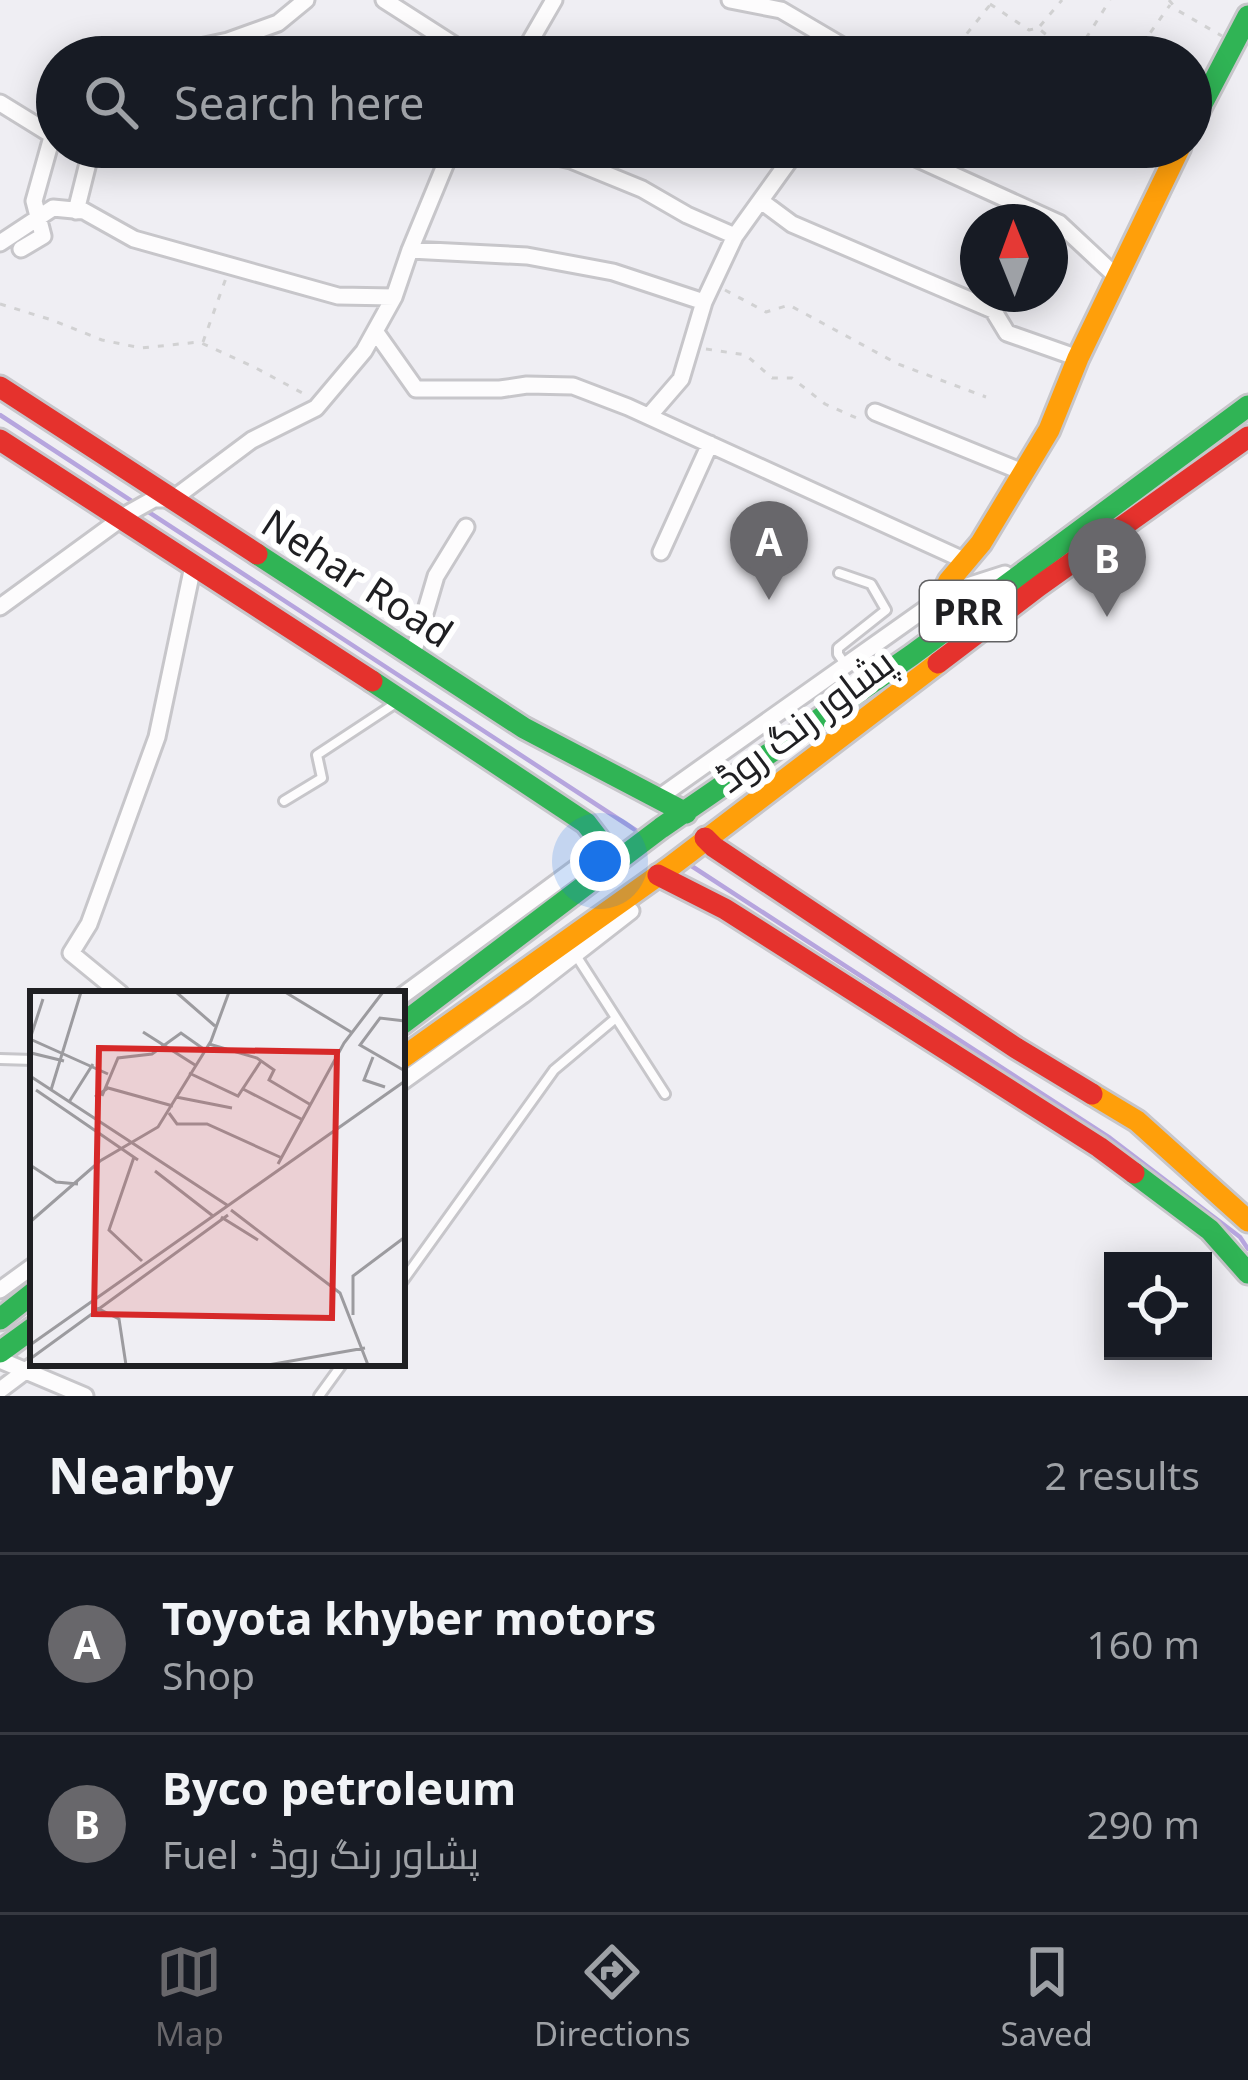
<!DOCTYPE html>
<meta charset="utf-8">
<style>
body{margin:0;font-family:"Noto Sans",Cairo,sans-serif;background:#20242c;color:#f1f3f6}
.controls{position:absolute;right:36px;bottom:36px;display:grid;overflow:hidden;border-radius:0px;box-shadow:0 6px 30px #0003}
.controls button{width:108px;height:108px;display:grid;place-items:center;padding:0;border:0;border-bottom:3px solid #363941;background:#171b24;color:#f1f3f6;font:60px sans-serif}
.compass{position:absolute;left:960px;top:204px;width:108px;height:108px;border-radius:50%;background:#171b24;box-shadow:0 6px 30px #0003;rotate:359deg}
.you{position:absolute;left:600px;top:861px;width:42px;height:42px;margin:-30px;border:9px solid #fff;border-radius:50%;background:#1a73e8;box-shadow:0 0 0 18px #1a73e833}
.badge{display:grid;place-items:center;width:78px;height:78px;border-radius:50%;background:#68676b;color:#fff;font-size:39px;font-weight:700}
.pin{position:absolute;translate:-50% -99px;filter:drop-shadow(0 3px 6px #0008)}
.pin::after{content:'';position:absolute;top:63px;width:42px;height:36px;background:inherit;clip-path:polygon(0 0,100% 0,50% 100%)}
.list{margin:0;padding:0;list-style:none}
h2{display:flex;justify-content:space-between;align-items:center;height:156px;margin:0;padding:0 48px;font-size:51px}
h2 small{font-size:39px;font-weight:400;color:#9ea1a6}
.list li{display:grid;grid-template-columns:78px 1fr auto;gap:36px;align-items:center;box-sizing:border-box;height:180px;padding:0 48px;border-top:3px solid #363941}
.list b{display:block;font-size:45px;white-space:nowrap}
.list p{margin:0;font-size:39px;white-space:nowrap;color:#9ea1a6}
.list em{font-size:39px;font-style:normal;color:#9ea1a6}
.icon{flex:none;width:66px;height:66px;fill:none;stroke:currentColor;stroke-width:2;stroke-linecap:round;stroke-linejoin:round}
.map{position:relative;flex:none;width:1248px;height:1396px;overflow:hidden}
.search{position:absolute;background:#171b24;box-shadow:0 6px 30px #0003;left:36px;right:36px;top:36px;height:132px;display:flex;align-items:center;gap:30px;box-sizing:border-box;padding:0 42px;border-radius:66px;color:#9ea1a6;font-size:45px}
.sheet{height:516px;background:#171b24}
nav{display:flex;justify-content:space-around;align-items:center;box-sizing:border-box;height:168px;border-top:3px solid #363941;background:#171b24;font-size:33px;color:#9ea1a6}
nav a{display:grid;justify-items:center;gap:6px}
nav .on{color:#68676b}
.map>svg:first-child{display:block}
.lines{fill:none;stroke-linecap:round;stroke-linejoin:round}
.stream{stroke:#b6a5de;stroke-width:4.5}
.lane-casing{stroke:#c7c6ca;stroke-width:14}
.street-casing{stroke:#c7c6ca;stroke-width:21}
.fast-casing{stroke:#c7c6ca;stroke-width:27}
.slow-casing{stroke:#c7c6ca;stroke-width:27}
.jam-casing{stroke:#c7c6ca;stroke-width:27}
.path{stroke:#d1d1d2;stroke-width:3;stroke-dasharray:6 9;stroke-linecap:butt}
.lane{stroke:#fdfcfd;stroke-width:8}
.street{stroke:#fdfcfd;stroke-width:15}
.fast{stroke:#30b455;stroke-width:21}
.slow{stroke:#ff9f0a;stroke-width:21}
.jam{stroke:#e5322d;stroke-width:21}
.labels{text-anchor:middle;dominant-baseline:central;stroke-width:12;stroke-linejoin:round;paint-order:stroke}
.shield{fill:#fff;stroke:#626264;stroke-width:3}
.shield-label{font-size:36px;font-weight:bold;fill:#1f1f22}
.street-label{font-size:39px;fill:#1f1f22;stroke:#fff}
.inset-road{fill:none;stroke:#9c9b9f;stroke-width:3}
.view{fill:#d62828;fill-opacity:0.15;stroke:#d62828;stroke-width:6}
.inset-edge{fill:none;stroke:#1f1f22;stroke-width:6}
</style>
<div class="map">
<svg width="1248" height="1396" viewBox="0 0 1248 1396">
<rect width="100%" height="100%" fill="#efeef3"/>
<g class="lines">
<path class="stream" d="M 0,415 L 640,833
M 690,865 L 1110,1138 L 1240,1237 L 1248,1249"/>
<g class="lane-casing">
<path id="lane" d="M 839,573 L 871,584 L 886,610 L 838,648 L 838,654 L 845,664
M 284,801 L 322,778 L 317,755 L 399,701
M 577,957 L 665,1094
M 0,1059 L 33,1060
M 402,1282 L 554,1070 L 616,1018
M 319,1396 L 343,1363"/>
</g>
<g class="street-casing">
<path id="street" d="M 384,0 L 473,57
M 730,0 L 781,10 L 861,57
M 90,57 L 101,48 L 167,54 L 228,41 L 278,23 L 306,0
M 521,57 L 554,0
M 0,103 L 52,135
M 513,147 L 571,160 L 642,189 L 687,215 L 735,236 L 799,147
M 897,147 L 896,149 L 1059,223 L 1118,278
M 761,201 L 792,224 L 993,310 L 1007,333 L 1078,358
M 76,211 L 92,147
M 0,243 L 53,208 L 84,211 L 134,239 L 338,296 L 394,297
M 21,249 L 43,236 L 34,201 L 57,119
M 410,250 L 527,256 L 613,272 L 704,302
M 375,331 L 416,389 L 500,389 L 527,385 L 573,386 L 628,407 L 968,562
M 875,412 L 1025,473
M 649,416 L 681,379 L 704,302 L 735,236
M 661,552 L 710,444
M 0,607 L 129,513 L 154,499 L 173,499 L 252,440 L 316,408 L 364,351 L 394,297 L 410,250 L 448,158 L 456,147
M 413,654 L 436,576 L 466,527
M 657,799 L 949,592 L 1005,574
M 121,994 L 71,953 L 89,924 L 157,737 L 193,566
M 402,996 L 603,848
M 402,1082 L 523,995 L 631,911
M 0,1290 L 33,1266
M 0,1360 L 85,1396
M 0,1390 L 36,1363"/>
</g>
<g class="fast-casing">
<path id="fast" d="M 1191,125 L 1248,16
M 257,554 L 524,728 L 686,813
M 372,681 L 586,823 L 599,840 L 611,867
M 402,1024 L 661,828 L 912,655 L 1248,406
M 1134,1173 L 1210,1230 L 1248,1273
M 0,1319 L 33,1293
M 0,1352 L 33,1328"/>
</g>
<g class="slow-casing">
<path id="slow" d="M 949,592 L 946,587 L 949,581 L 981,543 L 1049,430 L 1078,358 L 1180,147
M 402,1058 L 670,867 L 938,663
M 1092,1094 L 1137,1121 L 1248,1221"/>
</g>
<g class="jam-casing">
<path id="jam" d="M 0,387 L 257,554
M 0,440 L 372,681
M 938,663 L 1039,586 L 1248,437
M 705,838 L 714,847 L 1016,1048 L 1092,1094
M 658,875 L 725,909 L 1099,1147 L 1134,1173"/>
</g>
<path class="path" d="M 1169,0 L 1177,10 L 1222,36
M 990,4 L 1029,30 L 1038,28 C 1055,42 1071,54 1093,57
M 1040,26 L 1062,0
M 1078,51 L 1110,0
M 948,57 L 994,0
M 1133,57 L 1170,5
M 725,290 L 766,312 L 789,305 L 898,364 L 986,397
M 0,304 L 52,320 L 102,340 L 141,348 L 199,342 L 254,367 L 308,396
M 203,342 L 226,278
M 706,349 L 746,355 L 772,378 L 792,378 L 825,404 L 861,420"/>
<use href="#lane" class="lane"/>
<use href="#street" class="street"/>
<use href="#fast" class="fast"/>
<use href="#slow" class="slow"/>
<use href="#jam" class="jam"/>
</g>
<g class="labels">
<rect class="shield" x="920" y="581" width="96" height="60" rx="9"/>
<g class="shield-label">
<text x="968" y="611">PRR</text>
</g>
<g class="street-label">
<text transform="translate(358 577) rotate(33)">Nehar Road</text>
<text transform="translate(804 719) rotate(-37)">پشاور رنگ روڈ</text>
</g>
</g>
<g transform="translate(30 991)">
<rect width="375" height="375" fill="#efeef3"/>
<path class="inset-road" d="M 146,1 L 185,35M 255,1 L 321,41M 13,8 L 0,48 L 78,83M 375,30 L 350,27 L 330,54 L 375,80M 113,41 L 165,74M 179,53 L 227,67 L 244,79 L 239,89 L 281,114M 343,66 L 334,89 L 355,96M 0,76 L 1,62 L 34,70M 159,82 L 208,105 L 231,70M 0,85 L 197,214M 213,98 L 273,129M 6,99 L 108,169M 21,99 L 51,1M 72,105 L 88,67 L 122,63 L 151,42 L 175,59M 65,106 L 78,97 L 143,115M 146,106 L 202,117M 39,111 L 63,73M 139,122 L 147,133 L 177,133 L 252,167M 104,166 L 79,239 L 112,270M 248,173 L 314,52 L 353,1M 0,174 L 26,191 L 48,193M 125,180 L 183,225M 201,219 L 310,302 L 338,374M 191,226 L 228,249M 0,231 L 70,170 L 128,136 L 181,50 L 199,1M 67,317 L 89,328 L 96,374M 323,324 L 323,285 L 375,246M 0,354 L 375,90M 0,368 L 198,224M 238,374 L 335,357"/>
<path class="view" d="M 69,57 L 307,61 L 302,327 L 64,323 Z"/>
<rect width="375" height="375" class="inset-edge"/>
</g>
</svg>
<div class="controls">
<button><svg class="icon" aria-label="locate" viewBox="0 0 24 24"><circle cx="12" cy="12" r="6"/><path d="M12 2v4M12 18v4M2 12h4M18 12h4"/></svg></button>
</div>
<svg class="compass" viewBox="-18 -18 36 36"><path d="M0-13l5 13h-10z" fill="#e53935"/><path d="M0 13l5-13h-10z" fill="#9ea1a6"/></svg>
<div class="you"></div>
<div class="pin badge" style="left:769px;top:600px">A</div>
<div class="pin badge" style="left:1107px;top:617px">B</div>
<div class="search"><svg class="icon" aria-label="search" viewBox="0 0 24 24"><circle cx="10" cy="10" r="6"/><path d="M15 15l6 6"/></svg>Search here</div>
</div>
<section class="sheet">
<h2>Nearby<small>2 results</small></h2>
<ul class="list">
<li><span class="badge">A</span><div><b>Toyota khyber motors</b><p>Shop</p></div><em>160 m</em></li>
<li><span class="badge">B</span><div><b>Byco petroleum</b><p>Fuel · پشاور رنگ روڈ</p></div><em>290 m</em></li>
</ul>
</section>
<nav>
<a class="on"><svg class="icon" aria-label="map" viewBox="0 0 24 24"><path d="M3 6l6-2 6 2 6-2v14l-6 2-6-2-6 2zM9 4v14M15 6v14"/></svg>Map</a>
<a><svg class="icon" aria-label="directions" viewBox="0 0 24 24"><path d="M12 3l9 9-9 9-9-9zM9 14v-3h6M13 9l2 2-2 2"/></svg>Directions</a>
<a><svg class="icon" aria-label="saved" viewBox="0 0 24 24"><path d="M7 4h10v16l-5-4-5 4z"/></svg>Saved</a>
</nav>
